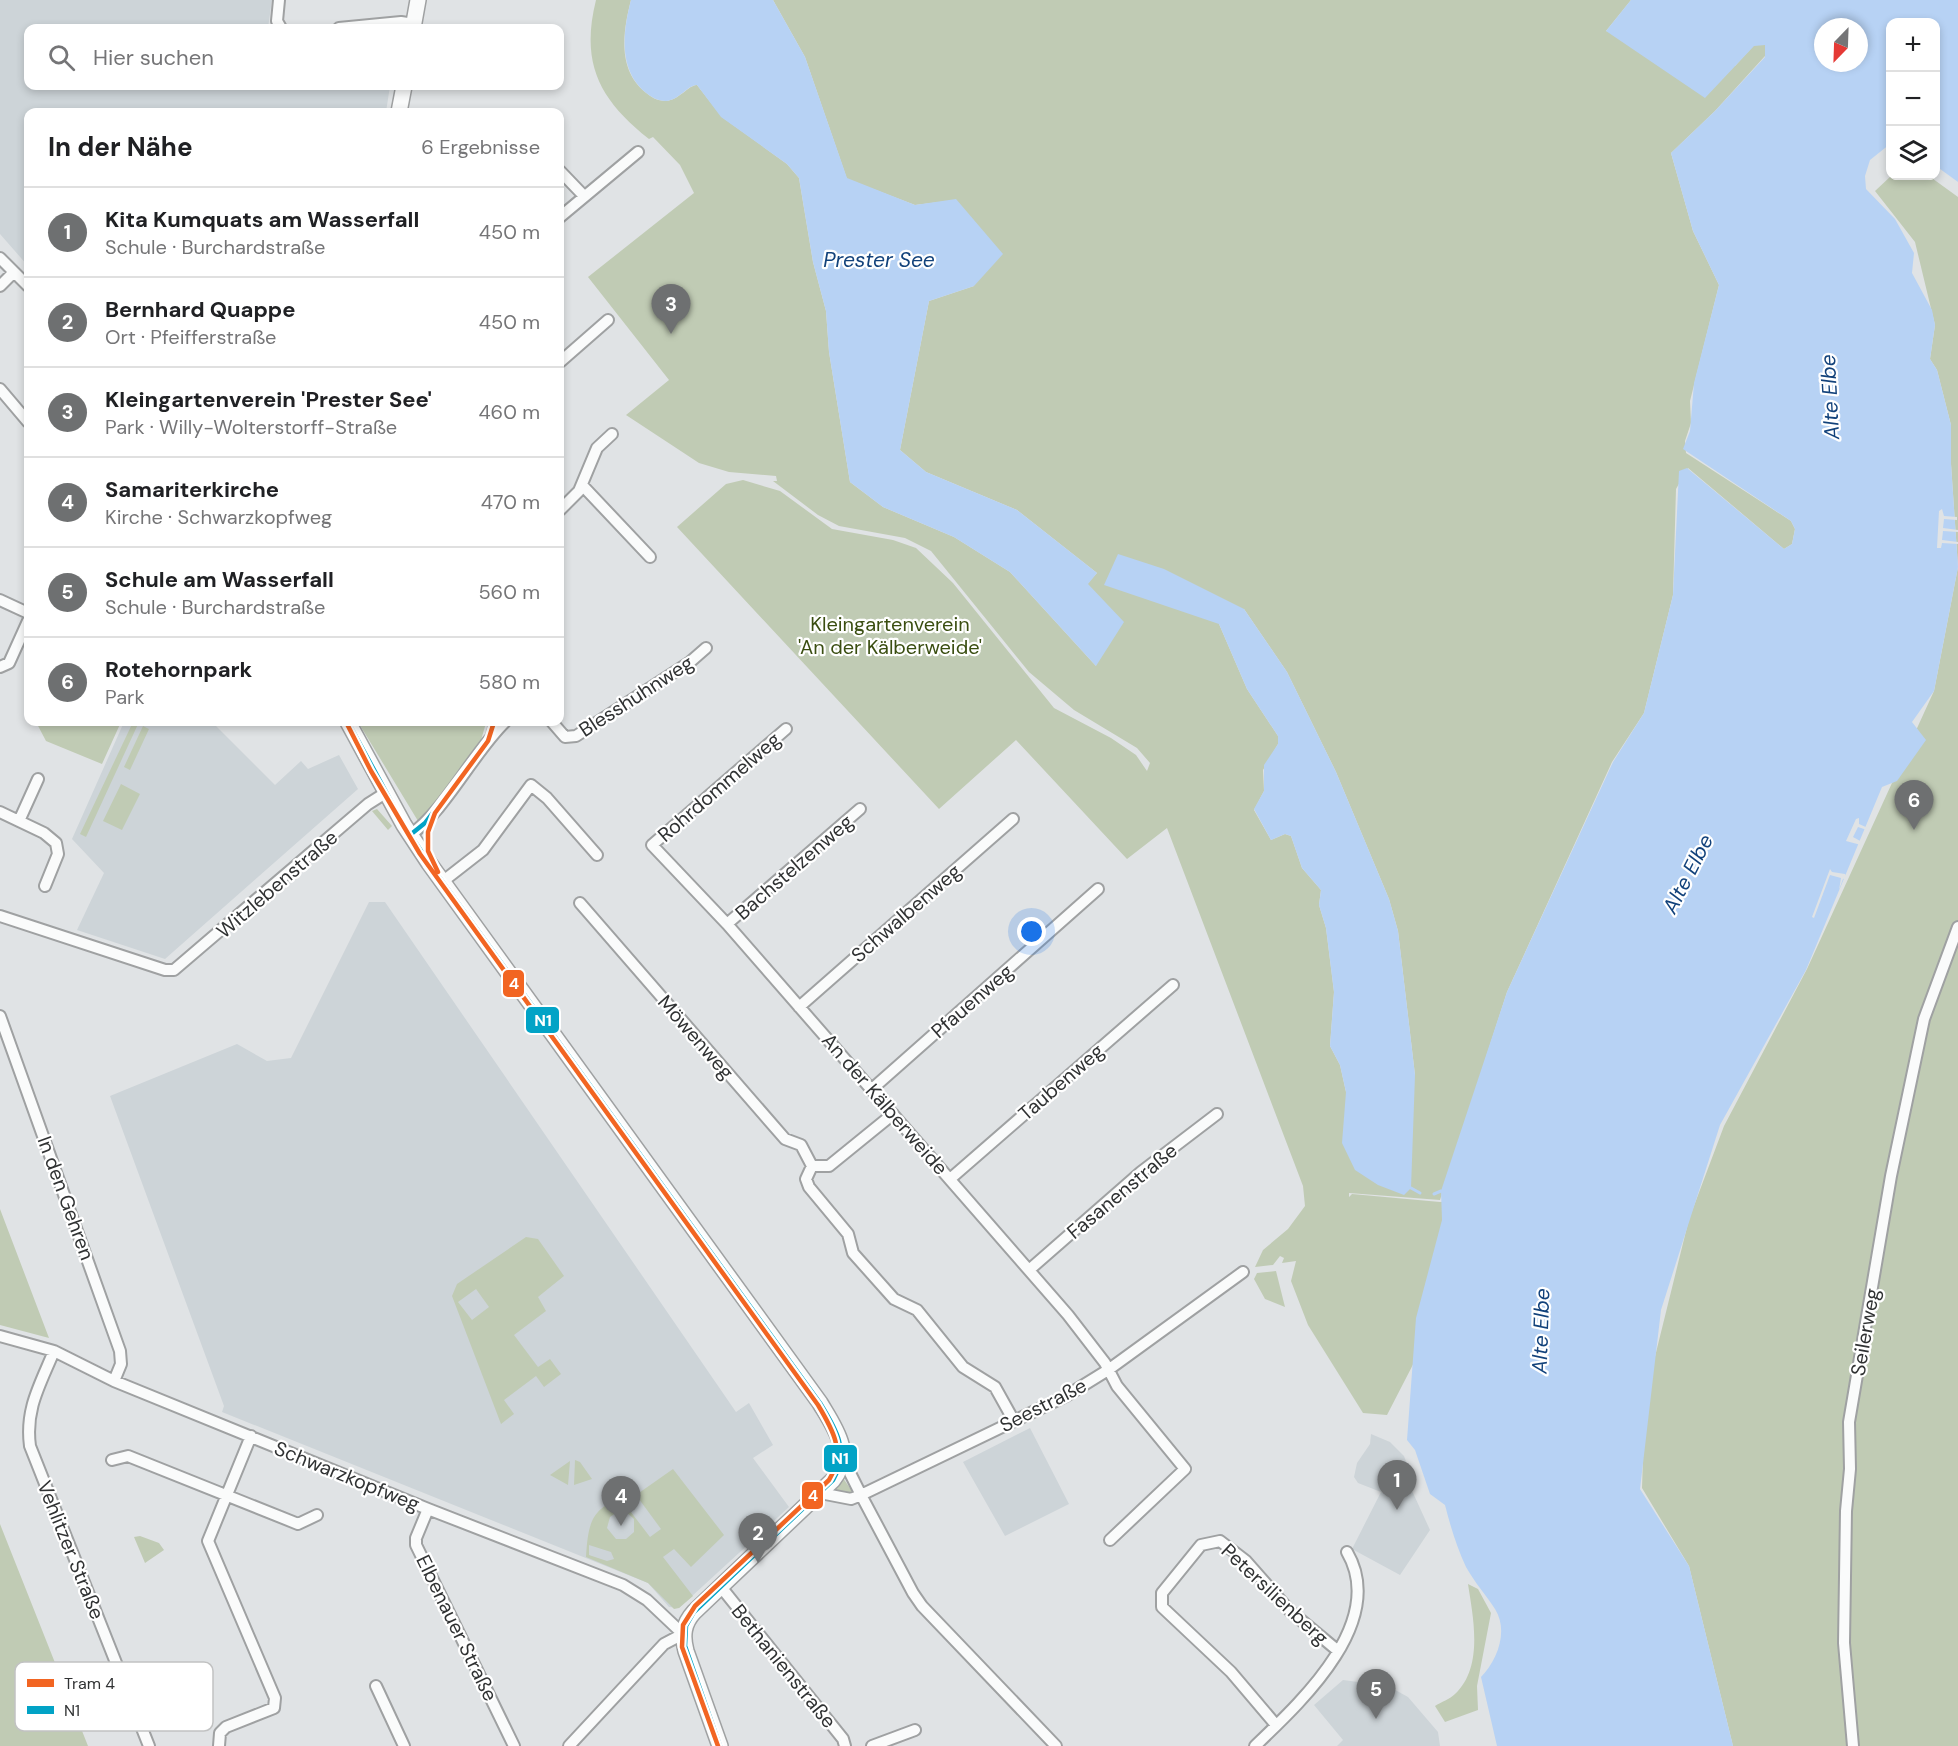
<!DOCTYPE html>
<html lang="de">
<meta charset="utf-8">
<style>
body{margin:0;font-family:"DM Sans",sans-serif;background:#f6f6f6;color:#202124}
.controls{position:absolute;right:18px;top:18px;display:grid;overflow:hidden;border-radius:12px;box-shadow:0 3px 9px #0003}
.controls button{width:54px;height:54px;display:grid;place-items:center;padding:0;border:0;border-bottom:2px solid #e0e0e0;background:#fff;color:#202124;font:30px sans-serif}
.compass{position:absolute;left:1814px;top:18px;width:54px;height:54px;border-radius:50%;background:#fff;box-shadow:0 3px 9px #0003;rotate:203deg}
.you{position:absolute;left:1032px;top:932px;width:21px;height:21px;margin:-15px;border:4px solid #fff;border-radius:50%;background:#1a73e8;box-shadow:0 0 0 9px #1a73e833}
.badge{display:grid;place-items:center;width:39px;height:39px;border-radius:50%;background:#6e7071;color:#fff;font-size:20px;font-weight:700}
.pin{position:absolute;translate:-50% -50px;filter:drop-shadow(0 2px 3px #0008)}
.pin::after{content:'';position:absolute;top:32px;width:21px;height:18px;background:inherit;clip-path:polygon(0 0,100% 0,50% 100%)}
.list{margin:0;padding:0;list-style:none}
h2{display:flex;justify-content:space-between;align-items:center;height:78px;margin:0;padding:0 24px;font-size:26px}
h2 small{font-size:20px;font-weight:400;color:#757577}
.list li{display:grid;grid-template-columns:39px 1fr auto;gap:18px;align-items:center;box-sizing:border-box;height:90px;padding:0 24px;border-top:2px solid #e0e0e0}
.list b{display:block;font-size:22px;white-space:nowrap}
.list p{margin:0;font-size:20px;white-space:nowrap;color:#757577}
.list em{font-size:20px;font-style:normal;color:#757577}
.icon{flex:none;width:33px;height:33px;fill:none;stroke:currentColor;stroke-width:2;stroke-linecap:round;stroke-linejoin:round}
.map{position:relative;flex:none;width:1958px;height:1746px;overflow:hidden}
.search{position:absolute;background:#fff;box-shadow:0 3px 9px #0003;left:24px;top:24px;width:540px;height:66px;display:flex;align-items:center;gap:15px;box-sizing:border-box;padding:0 21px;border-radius:12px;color:#757577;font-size:22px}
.panel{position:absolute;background:#fff;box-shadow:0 3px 9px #0003;left:24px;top:108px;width:540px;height:618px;border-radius:12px}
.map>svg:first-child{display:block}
.built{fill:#cdd4d8}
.green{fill:#c0cbb4;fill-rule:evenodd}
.water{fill:#b7d2f4;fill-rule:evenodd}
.pier{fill:#e0e3e5}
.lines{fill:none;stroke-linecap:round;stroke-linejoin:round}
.stream{stroke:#b7d2f4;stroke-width:3}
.minor-casing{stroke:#9fa1a2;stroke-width:14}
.secondary-casing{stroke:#9fa1a2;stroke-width:18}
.minor{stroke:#fafbfb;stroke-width:10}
.secondary{stroke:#fafbfb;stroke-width:15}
.tram{stroke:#cacacb;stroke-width:1.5}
.bus-1-casing{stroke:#fff;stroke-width:9}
.bus-1{stroke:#02a3c6;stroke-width:4.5}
.tram-1-casing{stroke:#fff;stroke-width:9}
.tram-1{stroke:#f26522;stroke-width:4.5}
.labels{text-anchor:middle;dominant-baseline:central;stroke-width:4.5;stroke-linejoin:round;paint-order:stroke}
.park-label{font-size:20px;fill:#3a4e11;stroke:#fff}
.street-label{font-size:20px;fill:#303233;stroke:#fff}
.water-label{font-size:21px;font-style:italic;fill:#12427b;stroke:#fff}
.key{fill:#fff;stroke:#c1c2c2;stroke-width:1.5}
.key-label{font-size:16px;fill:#303233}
.line-badge{stroke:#fff;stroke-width:2}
.badge-label{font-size:16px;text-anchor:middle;font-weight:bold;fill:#fff}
</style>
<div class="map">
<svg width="1958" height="1746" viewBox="0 0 1958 1746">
<rect width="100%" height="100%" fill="#e0e3e5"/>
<path class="built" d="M 0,0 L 272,0 L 268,28 L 28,28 L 28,86 L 390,86 L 386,112 L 28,112 L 28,266 L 0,234 Z
M 124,722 L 212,722 L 275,785 L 301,761 L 308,769 L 339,755 L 358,789 L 165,959 L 77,930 L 104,873 L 72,839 Z
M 369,902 L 385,902 L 736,1412 L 749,1403 L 773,1445 L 753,1458 L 789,1507 L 679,1608 L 669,1607 L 648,1583 L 222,1412 L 224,1406 L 110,1096 L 237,1044 L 267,1061 L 291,1058 Z
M 1030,1428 L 1069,1504 L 1005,1536 L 963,1462 Z
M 1371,1434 L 1390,1442 L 1404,1456 L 1407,1464 L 1403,1471 L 1430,1530 L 1400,1575 L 1352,1549 L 1381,1492 L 1358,1483 L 1354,1477 L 1357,1463 L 1370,1444 Z
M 1343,1680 L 1388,1686 L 1408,1697 L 1438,1732 L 1440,1746 L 1337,1746 L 1343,1740 L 1314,1705 Z"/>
<path class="green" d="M 596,0 L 631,0 C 623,31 617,69 645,92 C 651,97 657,101 666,101 C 679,100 690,84 697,85 L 722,117 L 787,164 L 799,178 L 813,262 L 826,311 L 829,352 L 850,482 L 883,507 L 954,537 L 1010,572 L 1096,666 L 1087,584 L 1097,573 L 1017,510 L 926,472 L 900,450 L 929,301 L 974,286 L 956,200 L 915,205 L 847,179 L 805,57 L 773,0 L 1631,0 L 1606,31 L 1735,66 L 1754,45 L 1765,44 L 1765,56 L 1715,111 L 1671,153 L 1693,231 L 1719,285 L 1690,401 L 1691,423 L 1685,441 L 1686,453 L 1791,521 L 1795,529 L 1792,544 L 1784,549 L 1688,468 L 1676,489 L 1673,595 L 1644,713 L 1612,762 L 1507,992 L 1440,1200 L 1349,1193 L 1349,1197 L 1352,1194 L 1440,1202 L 1460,1200 L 1421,1349 L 1387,1415 L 1363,1413 L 1308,1325 L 1291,1281 L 1296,1261 L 1282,1263 L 1284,1258 L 1280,1256 L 1273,1265 L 1255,1267 L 1263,1250 L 1288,1229 L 1305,1206 L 1303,1186 L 1167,828 L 1127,859 L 1016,740 L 939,809 L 677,527 L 726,484 L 743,480 L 780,491 L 832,529 L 893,540 L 916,548 L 953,583 L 1054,708 L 1111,738 L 1136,755 L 1147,771 L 1150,763 L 1137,748 L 1074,710 L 1029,672 L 931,551 L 905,538 L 839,526 L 818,515 L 773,481 L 777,481 L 776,476 L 729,472 L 699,463 L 626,415 L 669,380 L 588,277 L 694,193 L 680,165 L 653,137 L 649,139 C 600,100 580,64 596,0 ZM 1244,609 L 1287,672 L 1336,772 L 1389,899 L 1398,931 L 1415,1075 L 1346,1115 L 1346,1092 L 1340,1065 L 1330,1046 L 1334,992 L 1326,928 L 1319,905 L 1321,890 L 1302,868 L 1291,836 L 1285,834 L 1271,840 L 1254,810 L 1264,791 L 1263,770 L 1278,744 L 1278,736 L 1247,689 L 1219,624 Z
M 1891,176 L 1929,176 L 1958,197 L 1958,1746 L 1733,1746 L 1689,1566 L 1642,1488 L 1645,1397 L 1689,1219 L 1724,1126 L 1807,969 L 1934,691 L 1958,567 L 1951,464 L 1951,425 L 1937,370 L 1930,359 L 1935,325 L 1915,242 L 1875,191 Z
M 36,722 L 121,722 L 102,764 L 46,741 Z
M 133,722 L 139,722 L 86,837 L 80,834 Z
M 358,722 L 486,722 L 486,723 L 481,740 L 428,812 L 418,821 Z
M 143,726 L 149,729 L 130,770 L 124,767 Z
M 121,784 L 140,794 L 122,830 L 103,821 Z
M 377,809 L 392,826 L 388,830 L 372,811 Z
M 0,1209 L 49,1338 L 0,1325 Z
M 526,1237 L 538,1239 L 564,1276 L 538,1297 L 546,1311 L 514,1335 L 538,1367 L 550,1359 L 561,1374 L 544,1387 L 536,1376 L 504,1400 L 514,1414 L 501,1424 L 452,1296 L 457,1284 ZM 476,1289 L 489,1307 L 472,1320 L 458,1302 Z
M 1276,1271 L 1285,1307 L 1265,1299 L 1254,1279 L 1257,1273 Z
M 575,1460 L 580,1462 L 592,1479 L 574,1485 Z
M 570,1461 L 568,1485 L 550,1475 Z
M 673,1469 L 724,1535 L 691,1567 L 674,1549 L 663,1557 L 693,1596 L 679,1608 L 674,1609 L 648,1583 L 586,1557 C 588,1529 589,1508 621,1499 L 650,1537 L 661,1529 L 636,1495 ZM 617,1512 L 626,1512 L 634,1519 L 634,1532 L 626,1539 L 616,1539 L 607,1528 L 610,1517 ZM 589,1545 L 611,1552 L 614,1559 L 607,1561 L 589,1555 Z
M 843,1478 L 852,1491 L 850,1494 L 832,1492 Z
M 0,1524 L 88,1746 L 0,1746 Z
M 140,1536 L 159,1543 L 164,1550 L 145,1563 L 134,1537 Z
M 1468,1584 L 1478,1589 L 1491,1613 L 1477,1686 L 1478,1710 L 1445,1722 L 1435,1706 C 1441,1702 1450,1699 1455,1694 C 1484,1667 1473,1617 1468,1584 Z"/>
<path class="water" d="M 631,0 L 773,0 L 805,57 L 847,178 L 915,205 L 956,199 L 1003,254 L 974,286 L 929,301 L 900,450 L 926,472 L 1017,510 L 1097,573 L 1088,584 L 1124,622 L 1096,666 L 1010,572 L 954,537 L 883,507 L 850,482 L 829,352 L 826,311 L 813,262 L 799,178 L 787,164 L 721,117 L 697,85 C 689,84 679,100 666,101 C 658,101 651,97 645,92 C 618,69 623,31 631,0 Z
M 1631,0 L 1958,0 L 1958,182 L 1936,166 L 1936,22 L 1890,22 L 1890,144 L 1870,160 L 1865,176 L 1866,189 L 1895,219 L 1914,253 L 1912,273 L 1932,310 L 1935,325 L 1930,359 L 1937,370 L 1951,425 L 1951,464 L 1958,567 L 1934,691 L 1912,722 L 1926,740 L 1897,781 L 1882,787 L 1806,970 L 1720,1125 L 1661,1310 L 1640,1489 L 1689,1566 L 1733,1746 L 1497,1746 L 1481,1677 C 1497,1661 1509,1631 1495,1609 C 1486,1595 1475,1583 1466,1567 C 1457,1548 1450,1525 1445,1505 L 1430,1494 L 1415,1450 L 1407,1440 L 1416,1318 L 1442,1220 L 1441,1191 L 1507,992 L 1613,762 L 1644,713 L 1673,595 L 1679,471 L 1687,468 L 1784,549 L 1792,544 L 1795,529 L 1791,521 L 1683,449 L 1690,431 L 1694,383 L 1719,285 L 1693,231 L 1671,153 L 1715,111 L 1765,57 L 1765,45 L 1754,46 L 1705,98 L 1606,31 ZM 1823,27 L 1859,27 L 1859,63 L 1823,63 Z
M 1118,554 L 1164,569 L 1244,609 L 1287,672 L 1336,772 L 1389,899 L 1398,931 L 1415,1075 L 1411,1188 L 1404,1195 L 1378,1185 L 1355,1170 L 1342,1143 L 1346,1092 L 1340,1065 L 1330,1046 L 1334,992 L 1326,928 L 1319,905 L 1321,890 L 1302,868 L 1291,836 L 1285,834 L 1271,840 L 1254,809 L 1264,791 L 1264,765 L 1278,744 L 1278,736 L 1247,689 L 1219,624 L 1104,585 Z"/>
<path class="pier" d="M 1942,509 L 1944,516 L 1957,517 L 1957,520 L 1944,519 L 1943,528 L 1958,530 L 1958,532 L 1943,531 L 1942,540 L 1958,542 L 1958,544 L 1942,543 L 1941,548 L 1937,548 L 1939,511 Z
M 1859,818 L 1859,824 L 1868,828 L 1867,830 L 1858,827 L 1853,837 L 1862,842 L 1861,845 L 1846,841 L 1856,819 Z
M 1830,869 L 1832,872 L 1845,874 L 1847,878 L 1843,879 L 1839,890 L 1841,878 L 1830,875 L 1814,918 L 1812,917 Z"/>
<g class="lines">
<path class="stream" d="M 1411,1188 L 1420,1193
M 1434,1194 L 1441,1191"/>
<g class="minor-casing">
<path id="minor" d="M 279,0 L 277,21 L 281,28
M 339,28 L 401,22 L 414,24
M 560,171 L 584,196
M 560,217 L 638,152
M 0,258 L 28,286
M 0,286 L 14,272
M 560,362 L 608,320
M 0,389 L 28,422
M 582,485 L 650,557
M 560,510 L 579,491 L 597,448 L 612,434
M 0,600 L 28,613
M 0,667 L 9,663 L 28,621
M 552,722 L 565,737 L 576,736 L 690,662 L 706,648
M 786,729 L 652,845 L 727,924 L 1068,1315 L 1105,1363 L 1117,1386 L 1185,1469 L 1110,1540
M 0,812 L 44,833 L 56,843 L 58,854 L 45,886
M 19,821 L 38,779
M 410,835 C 445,811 473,753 505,722
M 442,882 L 483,850 L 531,785 L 547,798 L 597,855
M 580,903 L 785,1139 L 801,1145 L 812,1166 L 806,1179 L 809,1187 L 848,1234 L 853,1253 L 894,1299 L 917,1310 L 963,1367 L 995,1387 L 1014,1421
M 0,916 L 165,970 L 174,970 L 368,804 L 387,792
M 727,924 L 860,809
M 799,1007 L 1013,819
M 0,1016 L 120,1351 L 121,1364 L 114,1381
M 872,1089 L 1098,889
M 812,1166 L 829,1166 L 893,1114
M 950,1179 L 1173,985
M 1029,1270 L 1141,1172 L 1217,1114
M 0,1336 L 54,1351 L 114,1381 L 428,1509 L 623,1585 L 647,1600 L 683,1634 L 664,1644 L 569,1746
M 54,1351 C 40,1385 25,1409 30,1446 L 149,1746
M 112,1460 L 128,1456 L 298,1524 L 317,1515
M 841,1465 L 849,1471 L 861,1495 L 1066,1396 L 1108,1370 L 1243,1272
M 820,1493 L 851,1499 L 861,1495 L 913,1593 L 922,1606 L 1056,1746
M 428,1509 L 416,1538 L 416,1545 L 514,1746
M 721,1587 L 843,1739 L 845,1746
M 376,1686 L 404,1746
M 1276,1725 L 1231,1672 L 1162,1607 L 1162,1593 L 1201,1545 L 1220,1541 L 1246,1561 L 1290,1611 L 1337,1650
M 219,1746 L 220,1733 L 226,1727 L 274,1708 L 275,1698 L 208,1541 L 251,1436
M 872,1746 L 915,1730
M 1255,1746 C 1301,1702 1388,1622 1347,1552
M 1853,1746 L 1844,1643 L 1846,1511 L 1850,1469 L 1849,1422 L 1891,1176 L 1924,1019 L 1958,927"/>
</g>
<g class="secondary-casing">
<path id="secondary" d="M 413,28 L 418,0
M 399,112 L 404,86
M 348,722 L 404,825 L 429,863 L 820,1403 C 835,1428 854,1453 833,1480 L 694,1612 C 683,1624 682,1636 686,1651 L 720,1746"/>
</g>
<use href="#minor" class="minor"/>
<use href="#secondary" class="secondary"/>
<path class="tram" d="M 446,798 L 484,740 L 489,722"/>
<g class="bus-1-casing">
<path id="bus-1" d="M 348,722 L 404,825 L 429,863 L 820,1403 C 836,1429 850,1451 833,1480 L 694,1612 L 686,1626 L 685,1646 L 720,1746
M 410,835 L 425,823 L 490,737 L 494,722"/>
</g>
<use href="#bus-1" class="bus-1"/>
<g class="tram-1-casing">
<path id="tram-1" d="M 346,722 L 371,771 L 420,854 L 818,1405 C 833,1430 846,1452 829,1480 L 695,1606 L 683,1625 L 682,1647 L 718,1746
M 438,872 L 428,851 L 428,832 L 435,813 L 488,741 L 494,722"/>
</g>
<use href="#tram-1" class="tram-1"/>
</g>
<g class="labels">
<g class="park-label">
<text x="890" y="624">Kleingartenverein<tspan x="890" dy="23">'An der Kälberweide'</tspan></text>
</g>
<g class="street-label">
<text transform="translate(636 696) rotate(-33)">Blesshuhnweg</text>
<text transform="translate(719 787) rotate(-41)">Rohrdommelweg</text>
<text transform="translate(794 867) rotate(-41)">Bachstelzenweg</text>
<text transform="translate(277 884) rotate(-41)">Witzlebenstraße</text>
<text transform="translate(906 913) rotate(-41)">Schwalbenweg</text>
<text transform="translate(972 1001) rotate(-41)">Pfauenweg</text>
<text transform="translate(696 1037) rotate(49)">Möwenweg</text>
<text transform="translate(1061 1082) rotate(-41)">Taubenweg</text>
<text transform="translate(885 1104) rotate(49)">An der Kälberweide</text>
<text transform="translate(1122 1191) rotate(-40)">Fasanenstraße</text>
<text transform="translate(66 1198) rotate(70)">In den Gehren</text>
<text transform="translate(1865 1332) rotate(-80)">Seilerweg</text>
<text transform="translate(1043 1405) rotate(-27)">Seestraße</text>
<text transform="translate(347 1476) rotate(22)">Schwarzkopfweg</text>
<text transform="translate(71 1550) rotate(68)">Vehlitzer Straße</text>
<text transform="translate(1275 1594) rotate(43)">Petersilienberg</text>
<text transform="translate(457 1628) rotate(64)">Elbenauer Straße</text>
<text transform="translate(784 1666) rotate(51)">Bethanienstraße</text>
</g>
<g class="water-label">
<text x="879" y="260">Prester See</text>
<text transform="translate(1830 397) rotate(-93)">Alte Elbe</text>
<text transform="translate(1688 874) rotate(-63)">Alte Elbe</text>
<text transform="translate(1541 1331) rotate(-88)">Alte Elbe</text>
</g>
</g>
<rect x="15" y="1662" width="198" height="69" rx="9" class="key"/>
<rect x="27" y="1679" width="27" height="8" fill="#f26522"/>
<rect x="27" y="1706" width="27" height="8" fill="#02a3c6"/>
<g class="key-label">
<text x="64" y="1689">Tram 4</text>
<text x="64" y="1716">N1</text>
</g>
<g class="line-badge">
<rect x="502" y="969" width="23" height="29" rx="6" fill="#f26522"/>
<rect x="525" y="1006" width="35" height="28" rx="6" fill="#02a3c6"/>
<rect x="823" y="1444" width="35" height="29" rx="6" fill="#02a3c6"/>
<rect x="801" y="1481" width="23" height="29" rx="6" fill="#f26522"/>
</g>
<g class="badge-label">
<text x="514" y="989">4</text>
<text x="543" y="1026">N1</text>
<text x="840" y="1464">N1</text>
<text x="813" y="1501">4</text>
</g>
</svg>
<div class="controls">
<button>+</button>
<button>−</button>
<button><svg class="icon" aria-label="layers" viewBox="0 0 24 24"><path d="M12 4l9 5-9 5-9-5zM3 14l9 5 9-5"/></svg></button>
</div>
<svg class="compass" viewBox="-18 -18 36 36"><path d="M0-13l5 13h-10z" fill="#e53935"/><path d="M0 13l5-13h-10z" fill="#757577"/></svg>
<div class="you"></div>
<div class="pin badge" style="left:1397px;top:1510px">1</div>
<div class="pin badge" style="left:758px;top:1563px">2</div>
<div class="pin badge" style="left:671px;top:334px">3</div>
<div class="pin badge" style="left:621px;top:1526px">4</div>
<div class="pin badge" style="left:1376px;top:1719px">5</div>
<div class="pin badge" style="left:1914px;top:830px">6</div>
<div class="search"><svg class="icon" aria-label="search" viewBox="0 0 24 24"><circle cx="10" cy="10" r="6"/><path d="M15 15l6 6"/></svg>Hier suchen</div>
<section class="panel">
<h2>In der Nähe<small>6 Ergebnisse</small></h2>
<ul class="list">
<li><span class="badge">1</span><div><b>Kita Kumquats am Wasserfall</b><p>Schule · Burchardstraße</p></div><em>450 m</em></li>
<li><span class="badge">2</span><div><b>Bernhard Quappe</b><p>Ort · Pfeifferstraße</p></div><em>450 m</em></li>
<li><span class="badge">3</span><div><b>Kleingartenverein 'Prester See'</b><p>Park · Willy-Wolterstorff-Straße</p></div><em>460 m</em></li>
<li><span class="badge">4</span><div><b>Samariterkirche</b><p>Kirche · Schwarzkopfweg</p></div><em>470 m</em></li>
<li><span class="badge">5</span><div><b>Schule am Wasserfall</b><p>Schule · Burchardstraße</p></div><em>560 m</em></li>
<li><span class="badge">6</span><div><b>Rotehornpark</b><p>Park</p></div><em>580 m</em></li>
</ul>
</section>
</div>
